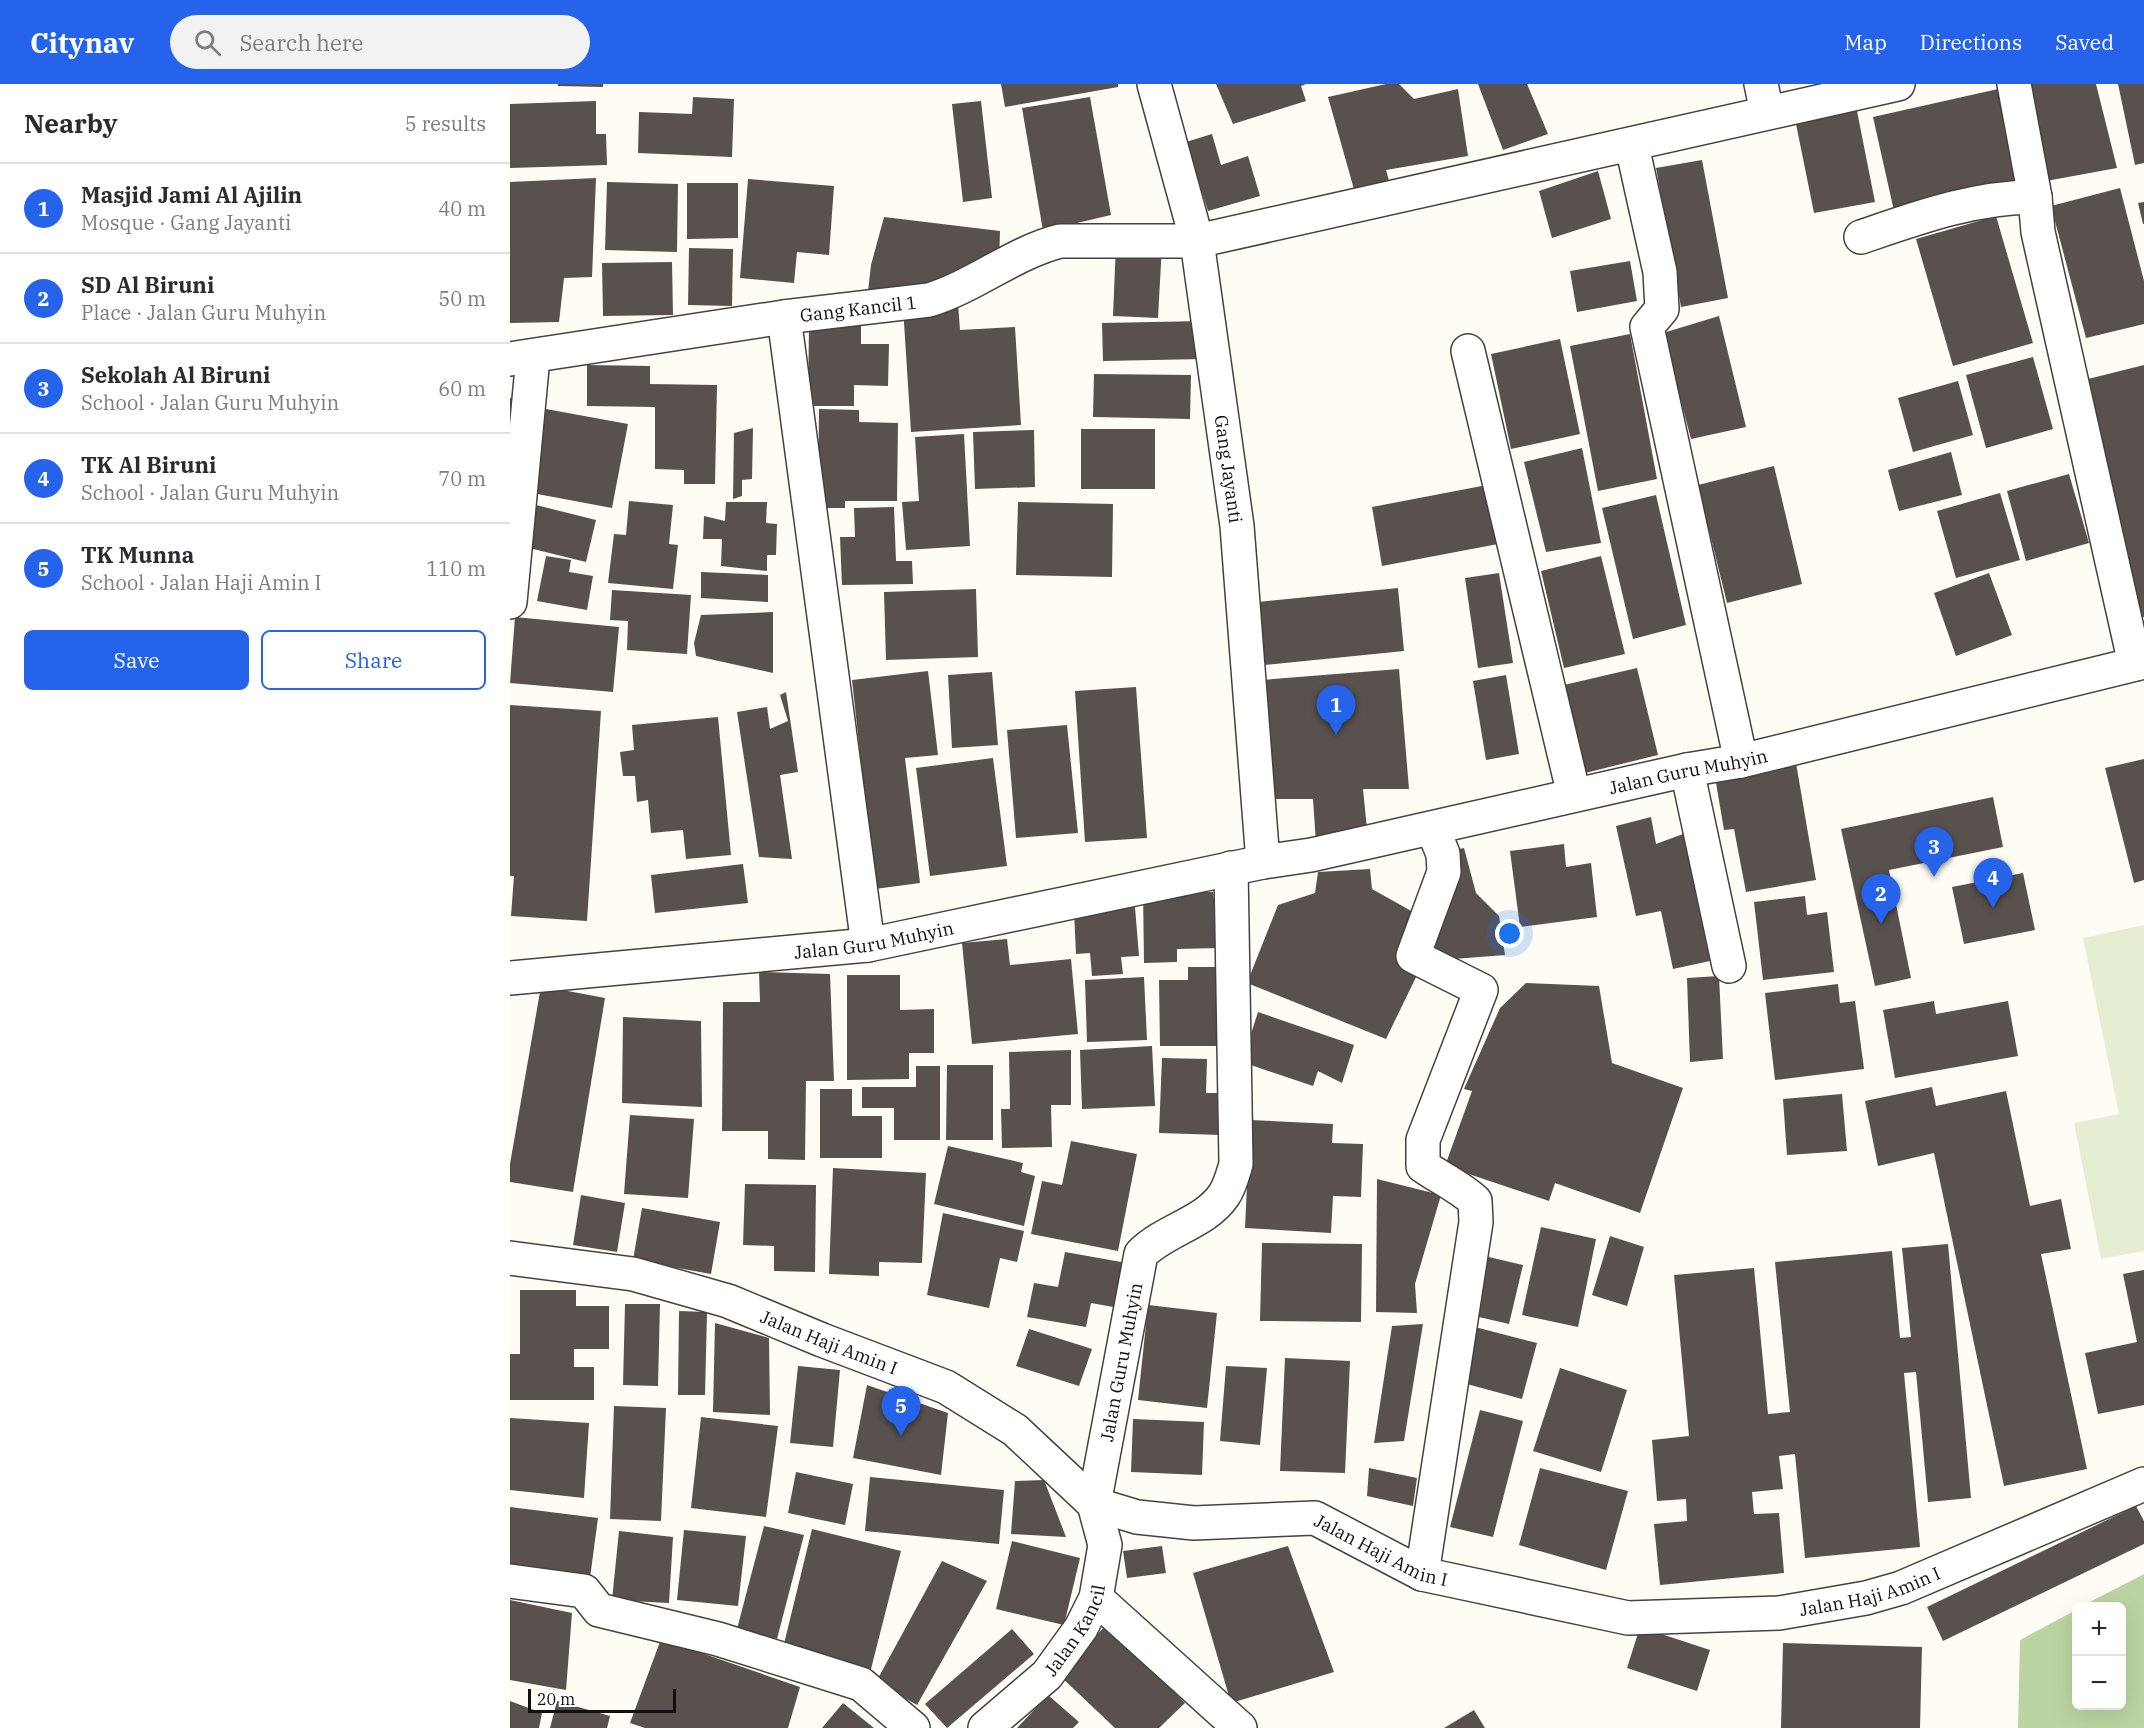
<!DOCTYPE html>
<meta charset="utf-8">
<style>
body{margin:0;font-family:"IBM Plex Serif",serif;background:#f2f2f3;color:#2b2b33}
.controls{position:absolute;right:18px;bottom:18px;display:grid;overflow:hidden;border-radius:9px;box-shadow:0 6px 24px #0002}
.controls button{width:54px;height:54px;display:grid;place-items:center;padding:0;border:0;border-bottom:2px solid #e1e1e2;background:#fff;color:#2b2b33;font:30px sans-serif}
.scale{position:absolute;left:18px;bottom:15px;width:148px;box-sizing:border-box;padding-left:6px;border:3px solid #101010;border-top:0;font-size:16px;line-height:21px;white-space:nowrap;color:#101010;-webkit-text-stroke:4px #fff;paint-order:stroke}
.you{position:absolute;left:1000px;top:850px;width:21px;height:21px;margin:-15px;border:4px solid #fff;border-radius:50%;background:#1a73e8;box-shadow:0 0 0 9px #1a73e833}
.badge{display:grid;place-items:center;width:39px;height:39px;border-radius:50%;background:#2563eb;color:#fff;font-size:20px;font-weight:700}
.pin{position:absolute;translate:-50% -50px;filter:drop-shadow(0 2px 3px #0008)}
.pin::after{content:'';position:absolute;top:32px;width:21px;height:18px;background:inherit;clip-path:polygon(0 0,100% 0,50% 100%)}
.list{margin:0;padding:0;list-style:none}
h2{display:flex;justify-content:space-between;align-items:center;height:78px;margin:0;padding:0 24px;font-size:26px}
h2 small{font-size:20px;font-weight:400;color:#7c7c81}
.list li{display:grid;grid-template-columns:39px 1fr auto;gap:18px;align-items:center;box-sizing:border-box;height:90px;padding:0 24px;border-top:2px solid #e1e1e2}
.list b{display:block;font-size:22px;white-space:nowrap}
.list p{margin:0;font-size:20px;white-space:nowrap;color:#7c7c81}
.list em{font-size:20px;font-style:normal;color:#7c7c81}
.actions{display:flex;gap:12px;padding:18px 24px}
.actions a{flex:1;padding:14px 0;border:2px solid #2563eb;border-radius:9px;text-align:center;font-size:21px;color:#2563eb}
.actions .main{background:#2563eb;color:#fff}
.icon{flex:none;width:33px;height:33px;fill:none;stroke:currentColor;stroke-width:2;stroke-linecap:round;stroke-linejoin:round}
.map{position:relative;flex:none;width:1634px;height:1644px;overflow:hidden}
header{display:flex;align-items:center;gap:36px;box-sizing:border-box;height:84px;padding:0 30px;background:#2563eb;color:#fff}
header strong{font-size:28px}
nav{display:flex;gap:33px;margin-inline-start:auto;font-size:21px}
.search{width:420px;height:54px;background:#f2f2f3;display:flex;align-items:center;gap:15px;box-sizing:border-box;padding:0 21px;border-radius:33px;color:#7c7c81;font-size:22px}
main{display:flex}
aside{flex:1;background:#fff}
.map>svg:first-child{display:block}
.forest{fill:#bbd5a2}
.pitch{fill:#e6eed2}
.building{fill:#58514e}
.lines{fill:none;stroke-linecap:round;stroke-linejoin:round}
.minor-casing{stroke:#434343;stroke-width:36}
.minor{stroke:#fff;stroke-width:33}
.labels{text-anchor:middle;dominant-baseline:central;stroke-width:6;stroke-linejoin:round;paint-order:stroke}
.street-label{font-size:18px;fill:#101010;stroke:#fff}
</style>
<header>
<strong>Citynav</strong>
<div class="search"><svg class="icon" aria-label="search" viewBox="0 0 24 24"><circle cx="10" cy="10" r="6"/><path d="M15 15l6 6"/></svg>Search here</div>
<nav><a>Map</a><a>Directions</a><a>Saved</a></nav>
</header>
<main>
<aside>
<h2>Nearby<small>5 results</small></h2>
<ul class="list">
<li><span class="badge">1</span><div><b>Masjid Jami Al Ajilin</b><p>Mosque · Gang Jayanti</p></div><em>40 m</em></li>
<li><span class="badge">2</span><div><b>SD Al Biruni</b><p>Place · Jalan Guru Muhyin</p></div><em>50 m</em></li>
<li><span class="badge">3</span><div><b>Sekolah Al Biruni</b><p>School · Jalan Guru Muhyin</p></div><em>60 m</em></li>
<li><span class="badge">4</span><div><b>TK Al Biruni</b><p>School · Jalan Guru Muhyin</p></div><em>70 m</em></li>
<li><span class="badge">5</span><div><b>TK Munna</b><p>School · Jalan Haji Amin I</p></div><em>110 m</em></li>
</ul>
<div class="actions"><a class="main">Save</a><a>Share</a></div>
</aside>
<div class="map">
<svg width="1634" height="1644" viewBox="0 0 1634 1644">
<rect width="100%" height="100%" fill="#fefcf5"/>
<path class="forest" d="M 1634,1490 L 1634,1644 L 1508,1644 L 1510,1556 L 1566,1526 L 1566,1622 L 1612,1622 L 1612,1522 L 1572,1522 Z"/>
<path class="pitch" d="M 1634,841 L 1634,1167 L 1591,1175 L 1564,1039 L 1609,1030 L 1573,854 Z"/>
<path class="building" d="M 48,0 L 93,0 L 93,3 L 48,2 Z
M 491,0 L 608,0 L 608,3 L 495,23 Z
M 706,0 L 796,0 L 791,2 L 796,17 L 723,40 Z
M 876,0 L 889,0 L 904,15 L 948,5 L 958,72 L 876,86 L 880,100 L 845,109 L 818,13 Z
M 968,0 L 1017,0 L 1038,50 L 993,66 Z
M 1517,0 L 1586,0 L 1607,84 L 1536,97 Z
M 1608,0 L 1634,0 L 1634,79 L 1625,81 Z
M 1497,3 L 1518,96 L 1384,127 L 1363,33 Z
M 183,13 L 224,15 L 222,73 L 128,69 L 129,28 L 182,30 Z
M 580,13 L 601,131 L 533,147 L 512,24 Z
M 86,17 L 86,50 L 96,50 L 97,81 L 0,84 L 0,20 Z
M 471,17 L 482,114 L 453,118 L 442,20 Z
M 1346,22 L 1365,118 L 1304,129 L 1285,35 Z
M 702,50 L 711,81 L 738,72 L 750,112 L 698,127 L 676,58 Z
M 1192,76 L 1218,214 L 1171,223 L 1146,84 Z
M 1088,87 L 1101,135 L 1042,154 L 1029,107 Z
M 86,94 L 82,193 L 54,194 L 49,238 L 0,239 L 0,98 Z
M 238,95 L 324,102 L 319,171 L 287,168 L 284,199 L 230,194 Z
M 97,98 L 168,100 L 167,168 L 95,166 Z
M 177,99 L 228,99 L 228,154 L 177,155 Z
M 1610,104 L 1634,197 L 1634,240 L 1576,254 L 1541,122 Z
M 1634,118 L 1634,140 L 1633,140 L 1628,119 Z
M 1486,132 L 1523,259 L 1443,282 L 1406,155 Z
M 374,133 L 490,147 L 489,181 L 357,216 L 361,181 Z
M 606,159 L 652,161 L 648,234 L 603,232 Z
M 179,164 L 223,165 L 222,222 L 178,221 Z
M 1120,177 L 1127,217 L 1067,228 L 1060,187 Z
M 162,178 L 163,231 L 93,232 L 92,179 Z
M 448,219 L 450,246 L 505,243 L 511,341 L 401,348 L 393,223 Z
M 1209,232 L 1236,343 L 1181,355 L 1153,249 Z
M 693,237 L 693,275 L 593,277 L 592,239 Z
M 299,240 L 351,241 L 351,260 L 379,260 L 378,302 L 344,301 L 344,322 L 298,322 Z
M 1120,250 L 1147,395 L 1088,407 L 1060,262 Z
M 1050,255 L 1070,350 L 1001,365 L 981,270 Z
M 1523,273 L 1543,345 L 1476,364 L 1456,291 Z
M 77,281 L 140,282 L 140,300 L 207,301 L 205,400 L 174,400 L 174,386 L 145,385 L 145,323 L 77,322 Z
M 1634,281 L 1634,533 L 1626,535 L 1566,298 Z
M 584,290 L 681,291 L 680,335 L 583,333 Z
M 1448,297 L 1463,351 L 1403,368 L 1388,314 Z
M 0,314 L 6,315 L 0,349 Z
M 36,325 L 118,340 L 102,424 L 22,409 Z
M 309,325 L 349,326 L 349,338 L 388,339 L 387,417 L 335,417 L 335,424 L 308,424 Z
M 243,344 L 242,395 L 232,396 L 232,412 L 223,415 L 224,349 Z
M 571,345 L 645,345 L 645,405 L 571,405 Z
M 524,346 L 525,403 L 465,405 L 463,348 Z
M 454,350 L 460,462 L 396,466 L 392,418 L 409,417 L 405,353 Z
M 1072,364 L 1091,459 L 1036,468 L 1014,378 Z
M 1441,368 L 1452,411 L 1389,427 L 1378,386 Z
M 1264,382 L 1292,500 L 1217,519 L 1188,401 Z
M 1559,390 L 1579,459 L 1516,477 L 1497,407 Z
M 977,401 L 988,460 L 872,482 L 862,423 Z
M 1490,409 L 1510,476 L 1446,494 L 1427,427 Z
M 1146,411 L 1176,541 L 1123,555 L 1092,424 Z
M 119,417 L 163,421 L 159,460 L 168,461 L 163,505 L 98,499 L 104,450 L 116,451 Z
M 216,418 L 257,418 L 256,439 L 267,440 L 266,471 L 257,471 L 257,487 L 211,482 L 212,455 L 193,455 L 194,432 L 215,437 Z
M 508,418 L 603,420 L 602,493 L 506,491 Z
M 22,420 L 86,436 L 76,478 L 11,462 Z
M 384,423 L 386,477 L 402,477 L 403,500 L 332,501 L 330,453 L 345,453 L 344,424 Z
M 36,472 L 61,476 L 59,488 L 83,492 L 77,526 L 27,517 Z
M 1091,472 L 1115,570 L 1054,584 L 1031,487 Z
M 191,488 L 258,491 L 258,518 L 191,514 Z
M 989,489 L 1003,579 L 968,584 L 955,494 Z
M 1479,489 L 1502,551 L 1446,572 L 1424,509 Z
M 888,504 L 894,567 L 754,581 L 748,518 Z
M 466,505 L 468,573 L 376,576 L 374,508 Z
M 102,506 L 181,511 L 177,570 L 117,566 L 118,537 L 100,536 Z
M 263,528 L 263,589 L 186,572 L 184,559 L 191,531 Z
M 5,533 L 109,543 L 103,608 L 0,599 Z
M 1127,584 L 1148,671 L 1075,689 L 1054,601 Z
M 889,585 L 899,705 L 853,705 L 858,755 L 806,759 L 803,715 L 765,715 L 752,596 Z
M 418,587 L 428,671 L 395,674 L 410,799 L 365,805 L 342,596 Z
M 482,588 L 488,661 L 442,664 L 438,591 Z
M 996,591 L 1009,670 L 976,676 L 963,597 Z
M 626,603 L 637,754 L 575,758 L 565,607 Z
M 276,608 L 288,688 L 270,691 L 282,775 L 249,773 L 227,628 L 257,623 L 260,645 L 278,637 L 270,611 Z
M 0,621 L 91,627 L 77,837 L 1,832 L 4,792 L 0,792 Z
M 208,633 L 221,771 L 176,775 L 173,746 L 141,749 L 138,716 L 127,718 L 125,692 L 113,692 L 110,668 L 124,666 L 122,641 Z
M 557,641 L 568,749 L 506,754 L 497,646 Z
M 1285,673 L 1306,796 L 1236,808 L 1224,745 L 1214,746 L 1204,687 Z
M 483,674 L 497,782 L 420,792 L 406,684 Z
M 1634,675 L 1634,796 L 1624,799 L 1595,684 Z
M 1483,713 L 1493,763 L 1379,786 L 1401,894 L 1365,902 L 1331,745 Z
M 1141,733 L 1146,760 L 1173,750 L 1200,877 L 1163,885 L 1151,827 L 1126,832 L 1106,742 Z
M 1054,760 L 1056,783 L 1081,779 L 1087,833 L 1010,843 L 1000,767 Z
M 954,764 L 966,809 L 989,832 L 995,871 L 918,877 L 941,767 Z
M 233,780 L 238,819 L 145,829 L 141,791 Z
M 860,785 L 862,805 L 912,833 L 908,889 L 876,955 L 737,899 L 768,821 L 805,809 L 808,788 Z
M 1513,789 L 1525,846 L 1454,860 L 1442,803 Z
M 633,807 L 703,808 L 710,864 L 667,865 L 667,878 L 634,879 Z
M 1295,812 L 1297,831 L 1317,828 L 1324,888 L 1253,896 L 1244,818 Z
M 625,823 L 629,872 L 611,873 L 613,890 L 582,892 L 580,869 L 566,870 L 564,827 Z
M 497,855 L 500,881 L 561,875 L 568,950 L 462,960 L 452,859 Z
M 678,883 L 706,883 L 707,962 L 650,962 L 649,896 L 678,896 Z
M 249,888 L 320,890 L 324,997 L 296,997 L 295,1076 L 258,1075 L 258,1047 L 212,1047 L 213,918 L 250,918 Z
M 337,891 L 390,891 L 390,926 L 424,925 L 424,969 L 399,969 L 399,995 L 337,996 Z
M 1209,892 L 1213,975 L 1180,978 L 1177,894 Z
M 634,893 L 637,956 L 577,958 L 575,896 Z
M 1016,899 L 1089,902 L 1102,979 L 1173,1004 L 1130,1129 L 1045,1099 L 1039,1117 L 935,1082 L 962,1007 L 954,1005 L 990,924 Z
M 1328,900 L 1330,919 L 1345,917 L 1354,985 L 1265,996 L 1255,909 Z
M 31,902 L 95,914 L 63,1108 L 0,1098 L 0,1080 Z
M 1424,917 L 1426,930 L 1498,917 L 1508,972 L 1385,994 L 1373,926 Z
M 748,928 L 844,961 L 832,999 L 808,987 L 803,1002 L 732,978 Z
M 113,933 L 191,937 L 192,1023 L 112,1019 Z
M 642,962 L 645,1022 L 572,1025 L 570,966 Z
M 561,966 L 561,1021 L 541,1021 L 542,1063 L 492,1064 L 491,1025 L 500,1025 L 499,968 Z
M 652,974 L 697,975 L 696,1009 L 712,1009 L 711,1051 L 649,1049 Z
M 437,981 L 483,981 L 483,1056 L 436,1056 Z
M 406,982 L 430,982 L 430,1056 L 384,1056 L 384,1024 L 352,1024 L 352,1003 L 406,1003 Z
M 1422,1003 L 1426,1022 L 1496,1007 L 1520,1122 L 1551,1115 L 1561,1165 L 1531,1170 L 1577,1385 L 1494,1402 L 1424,1069 L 1368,1082 L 1355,1017 Z
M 310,1005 L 342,1005 L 342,1032 L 372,1032 L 372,1074 L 310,1074 Z
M 1332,1010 L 1337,1067 L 1277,1071 L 1273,1015 Z
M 120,1031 L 184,1035 L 178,1114 L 114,1110 Z
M 740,1036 L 823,1040 L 822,1059 L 853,1060 L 851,1113 L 823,1112 L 821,1149 L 735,1144 Z
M 561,1057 L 627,1070 L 608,1167 L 521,1150 L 532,1097 L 552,1101 Z
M 438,1062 L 513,1079 L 511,1088 L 525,1092 L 514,1142 L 424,1120 Z
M 323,1084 L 416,1089 L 412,1179 L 369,1178 L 369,1192 L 319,1190 Z
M 867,1095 L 931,1111 L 905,1200 L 907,1229 L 866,1228 Z
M 235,1100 L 306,1101 L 305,1188 L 264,1187 L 264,1162 L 233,1161 Z
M 71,1111 L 115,1119 L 107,1168 L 63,1161 Z
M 132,1124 L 210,1138 L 201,1190 L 123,1176 Z
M 433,1129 L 514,1147 L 507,1178 L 490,1174 L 479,1224 L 417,1211 Z
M 1031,1143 L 1086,1155 L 1068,1243 L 1012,1231 Z
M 1100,1152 L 1134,1163 L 1117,1222 L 1082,1211 Z
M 752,1159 L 852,1160 L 851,1238 L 750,1237 Z
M 1438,1160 L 1461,1414 L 1418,1418 L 1406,1288 L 1394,1289 L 1410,1463 L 1295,1474 L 1285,1370 L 1269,1372 L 1273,1405 L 1242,1408 L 1244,1430 L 1269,1429 L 1274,1489 L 1150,1501 L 1144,1440 L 1177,1437 L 1176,1415 L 1147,1417 L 1142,1356 L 1179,1352 L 1164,1191 L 1244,1184 L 1258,1330 L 1280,1328 L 1265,1178 L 1382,1167 L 1390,1254 L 1401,1253 L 1392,1164 Z
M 555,1168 L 617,1179 L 609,1224 L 581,1219 L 576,1243 L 517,1233 L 524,1199 L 548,1203 Z
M 970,1171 L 1013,1181 L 999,1240 L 956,1230 Z
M 1634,1186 L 1634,1321 L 1588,1330 L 1575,1269 L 1627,1258 L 1613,1190 Z
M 10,1206 L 66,1206 L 66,1222 L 99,1222 L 99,1265 L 64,1265 L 64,1283 L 84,1283 L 84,1316 L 0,1316 L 0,1270 L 10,1270 Z
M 115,1220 L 150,1220 L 148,1302 L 113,1301 Z
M 638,1221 L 707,1229 L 697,1324 L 628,1316 Z
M 169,1227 L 197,1228 L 195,1311 L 168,1311 Z
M 205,1239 L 259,1254 L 260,1331 L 203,1328 Z
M 913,1240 L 894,1357 L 864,1359 L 882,1242 Z
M 961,1242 L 1027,1259 L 1012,1315 L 946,1297 Z
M 519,1245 L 582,1265 L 569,1302 L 506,1282 Z
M 775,1274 L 840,1277 L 835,1389 L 770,1387 Z
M 288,1282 L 330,1286 L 323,1363 L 280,1359 Z
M 716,1282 L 757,1284 L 750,1361 L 710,1357 Z
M 1050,1284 L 1117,1306 L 1091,1388 L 1023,1367 Z
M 357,1301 L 438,1329 L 431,1391 L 343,1374 Z
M 104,1322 L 156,1324 L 151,1437 L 100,1435 Z
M 970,1326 L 1013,1337 L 983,1453 L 940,1443 Z
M 191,1333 L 268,1342 L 256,1433 L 181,1424 Z
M 0,1334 L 79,1339 L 74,1414 L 0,1406 Z
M 623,1335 L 694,1338 L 692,1391 L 621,1388 Z
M 859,1384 L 907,1394 L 903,1422 L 857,1412 Z
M 1030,1384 L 1118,1407 L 1096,1486 L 1009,1461 Z
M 286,1388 L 343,1400 L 335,1441 L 278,1429 Z
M 360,1393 L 494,1406 L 489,1460 L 355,1447 Z
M 534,1396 L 556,1453 L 501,1450 L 505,1397 Z
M 1626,1422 L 1634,1437 L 1634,1460 L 1433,1557 L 1417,1523 Z
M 0,1423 L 88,1434 L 80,1494 L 0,1484 Z
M 254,1442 L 294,1451 L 267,1555 L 227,1545 Z
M 302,1445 L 391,1467 L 361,1585 L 273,1564 Z
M 174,1446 L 236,1452 L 228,1522 L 167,1516 Z
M 109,1447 L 163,1453 L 159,1519 L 102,1516 Z
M 502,1457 L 570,1474 L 554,1541 L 486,1525 Z
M 652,1462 L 656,1489 L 617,1494 L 613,1467 Z
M 778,1462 L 824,1588 L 721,1619 L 683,1489 Z
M 432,1477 L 477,1497 L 407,1621 L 366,1598 Z
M 0,1516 L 62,1529 L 56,1606 L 0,1596 Z
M 597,1540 L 675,1619 L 649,1644 L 605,1644 L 549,1591 Z
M 1130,1543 L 1200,1566 L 1187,1607 L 1117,1584 Z
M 502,1545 L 524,1570 L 437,1644 L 415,1620 Z
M 151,1555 L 290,1603 L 278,1644 L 135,1644 L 120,1639 Z
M 1273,1559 L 1412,1563 L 1410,1644 L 1271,1644 Z
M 538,1611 L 569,1638 L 563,1644 L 507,1644 Z
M 0,1617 L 32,1629 L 29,1644 L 0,1644 Z
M 47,1617 L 100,1632 L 97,1644 L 40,1644 Z
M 333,1619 L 364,1644 L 312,1644 Z
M 964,1626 L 975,1644 L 934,1644 Z"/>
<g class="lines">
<g class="minor-casing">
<g id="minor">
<path id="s1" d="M 644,0 L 687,157 L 727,442 L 753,778"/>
<path d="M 1251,0 L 1257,28"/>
<path d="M 1504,0 L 1525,113"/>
<path d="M 1122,62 L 1150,188 L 1152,225 L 1137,243 L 1231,677"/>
<path d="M 1351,153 C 1407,134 1464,113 1525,113 L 1528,148 L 1625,580"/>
<path d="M 274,233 L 358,861"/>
<path d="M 958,267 L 1064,711"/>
<path id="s2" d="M 0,275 L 274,233 L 419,216 C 465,202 503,169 550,157 L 687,157 L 1388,0"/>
<path d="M 0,518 L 23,273"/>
<path d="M 1177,686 L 1219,882"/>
<path id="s3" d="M 0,894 L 358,861 L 753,778 L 801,771 L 1177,686 L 1231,677 L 1634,578"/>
<path id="s4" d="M 0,1174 L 123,1190 L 218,1217 L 312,1256 L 436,1303 L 505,1346 L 584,1420 L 627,1433 L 684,1439 L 805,1434 L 912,1490 L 1118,1534 L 1269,1529 L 1356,1514 L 1391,1504 L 1634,1400"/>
<path d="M 912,1490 L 966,1138 L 965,1117 C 950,1103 930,1094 913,1082 L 913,1056 L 971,906 L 903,872 L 934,788 L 933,770 L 923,745"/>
<path d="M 0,1497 L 74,1507 L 89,1526 L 208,1555 L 351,1600 L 403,1644"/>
<path d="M 586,1514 L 730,1644"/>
<path id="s5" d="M 475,1644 L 537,1591 L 571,1544 L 586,1514 L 595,1461 L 584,1420 L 631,1170 C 656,1145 694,1140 714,1111 C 720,1102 723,1090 726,1080 L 721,784"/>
</g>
</g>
<use href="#minor" class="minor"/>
</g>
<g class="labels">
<g class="street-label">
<text stroke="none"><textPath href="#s2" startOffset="352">Gang Kancil 1</textPath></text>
<text stroke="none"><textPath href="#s1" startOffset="393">Gang Jayanti</textPath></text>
<text stroke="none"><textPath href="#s3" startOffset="1198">Jalan Guru Muhyin</textPath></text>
<text stroke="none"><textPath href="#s3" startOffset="366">Jalan Guru Muhyin</textPath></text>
<text stroke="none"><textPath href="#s4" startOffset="332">Jalan Haji Amin I</textPath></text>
<text stroke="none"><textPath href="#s5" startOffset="414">Jalan Guru Muhyin</textPath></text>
<text stroke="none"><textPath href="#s4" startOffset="944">Jalan Haji Amin I</textPath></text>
<text stroke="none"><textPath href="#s4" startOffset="1446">Jalan Haji Amin I</textPath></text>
<text stroke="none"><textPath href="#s5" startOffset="135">Jalan Kancil</textPath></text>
</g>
</g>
</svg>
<div class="controls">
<button>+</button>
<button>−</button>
</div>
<div class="scale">20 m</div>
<div class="you"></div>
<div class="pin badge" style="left:826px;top:651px">1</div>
<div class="pin badge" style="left:1371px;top:840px">2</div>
<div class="pin badge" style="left:1424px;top:793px">3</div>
<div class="pin badge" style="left:1483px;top:824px">4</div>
<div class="pin badge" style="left:391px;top:1352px">5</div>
</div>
</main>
